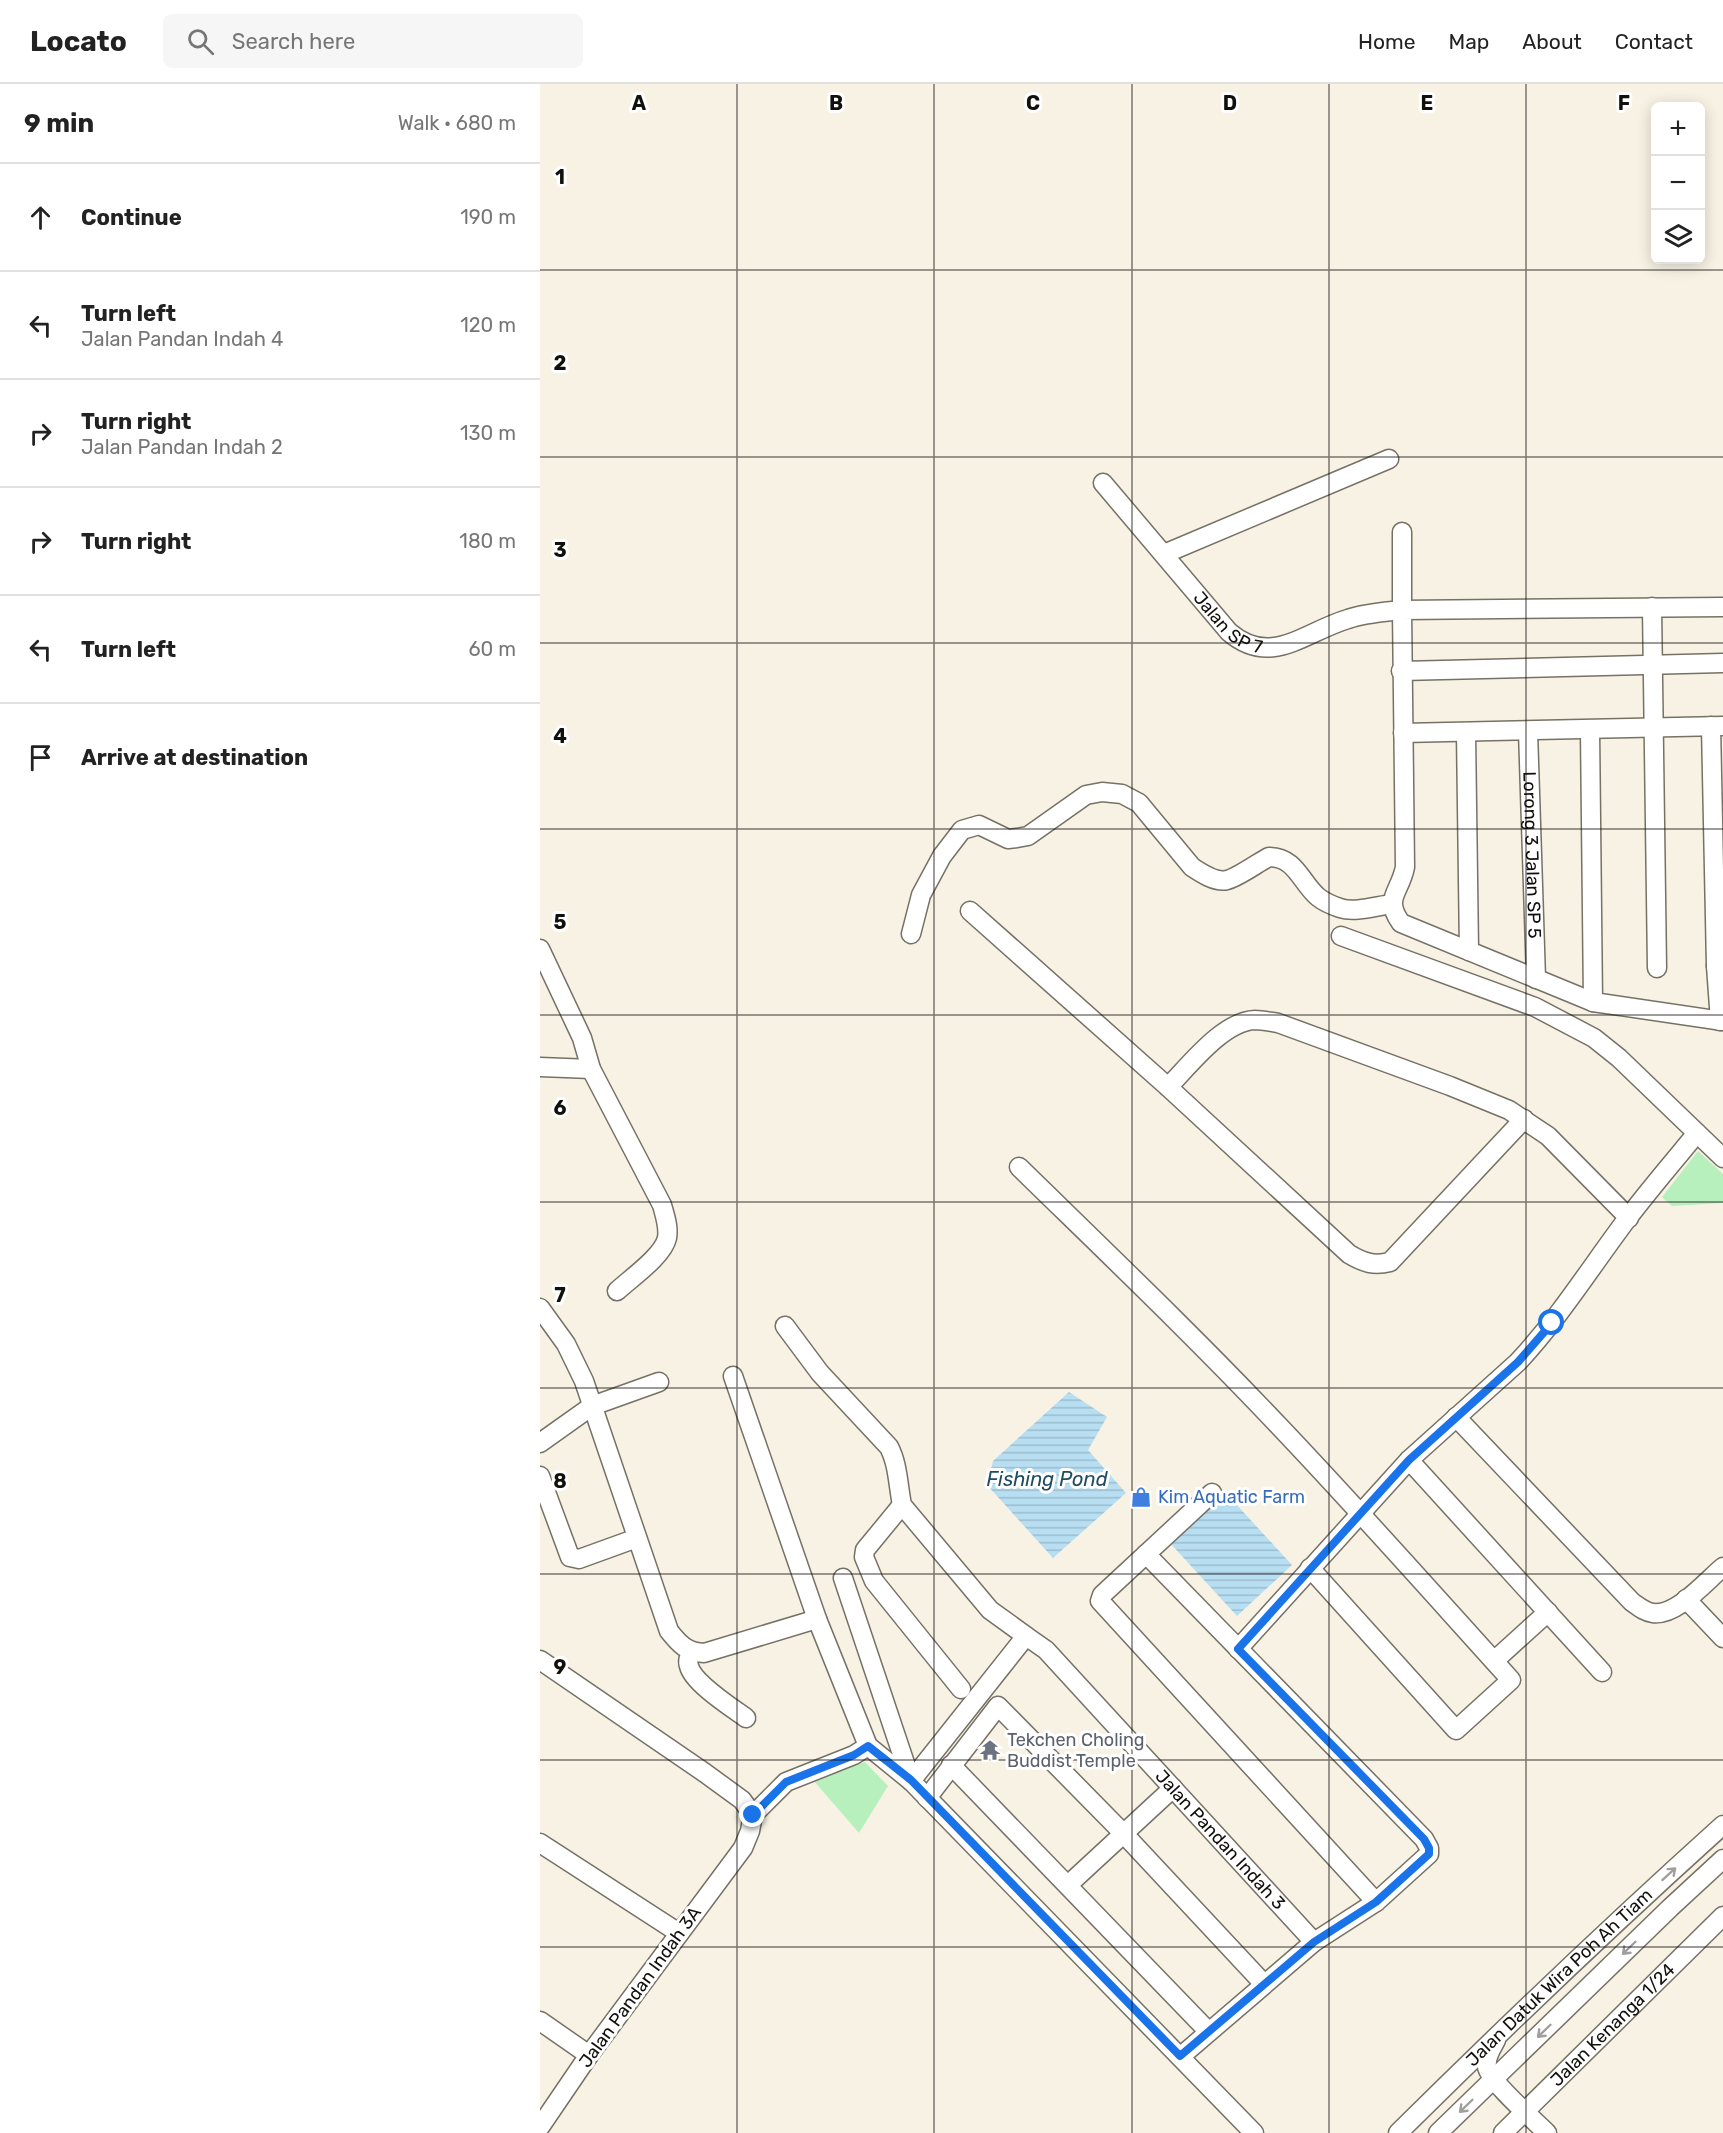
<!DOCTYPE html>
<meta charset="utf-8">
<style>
body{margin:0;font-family:Rubik,sans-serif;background:#f6f6f6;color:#222}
.controls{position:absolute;right:18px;top:18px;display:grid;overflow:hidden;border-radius:9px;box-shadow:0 3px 15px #0003}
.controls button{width:54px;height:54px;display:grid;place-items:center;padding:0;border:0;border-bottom:2px solid #e0e0e0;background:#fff;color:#222;font:30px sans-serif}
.stop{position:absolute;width:18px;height:18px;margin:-14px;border:4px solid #1a73e8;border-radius:50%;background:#fff}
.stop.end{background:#1a73e8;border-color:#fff;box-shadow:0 2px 6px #0008}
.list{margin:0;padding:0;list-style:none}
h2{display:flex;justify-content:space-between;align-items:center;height:78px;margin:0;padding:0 24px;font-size:26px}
h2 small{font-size:20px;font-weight:400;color:#767676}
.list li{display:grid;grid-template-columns:39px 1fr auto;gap:18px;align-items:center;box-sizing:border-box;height:108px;padding:0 24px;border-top:2px solid #e0e0e0}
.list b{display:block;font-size:22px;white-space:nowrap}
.list p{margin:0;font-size:20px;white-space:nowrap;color:#767676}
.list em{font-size:20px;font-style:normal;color:#767676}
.icon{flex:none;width:33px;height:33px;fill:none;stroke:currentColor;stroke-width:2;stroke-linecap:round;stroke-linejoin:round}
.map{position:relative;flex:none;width:1183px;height:2049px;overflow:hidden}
header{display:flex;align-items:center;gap:36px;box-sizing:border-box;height:84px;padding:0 30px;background:#fff;border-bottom:2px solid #e0e0e0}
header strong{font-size:28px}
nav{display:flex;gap:33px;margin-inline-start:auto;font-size:21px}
.search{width:420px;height:54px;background:#f6f6f6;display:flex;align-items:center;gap:15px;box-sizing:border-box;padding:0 21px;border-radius:9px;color:#767676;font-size:22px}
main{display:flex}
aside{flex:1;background:#fff}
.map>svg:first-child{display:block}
.green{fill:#b8f0bd}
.water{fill:url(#water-rules)}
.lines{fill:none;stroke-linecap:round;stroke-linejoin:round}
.minor-casing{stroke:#767165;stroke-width:21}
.minor{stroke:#fff;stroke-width:18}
.oneway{stroke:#a09f9e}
.route{stroke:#1a73e8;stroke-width:8}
.grid{fill:none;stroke:#12100c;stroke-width:1.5;stroke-opacity:0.55}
.labels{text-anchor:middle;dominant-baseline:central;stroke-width:6;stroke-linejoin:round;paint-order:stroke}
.street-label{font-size:18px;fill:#12100c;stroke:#fff}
.shop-label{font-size:18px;fill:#366cbe;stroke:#fff;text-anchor:start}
.worship-label{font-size:18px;fill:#5b616d;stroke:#fff;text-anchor:start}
.water-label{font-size:20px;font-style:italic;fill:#204c61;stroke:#fff}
.grid-label{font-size:20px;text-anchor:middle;font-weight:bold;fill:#12100c;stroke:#fff;stroke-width:6;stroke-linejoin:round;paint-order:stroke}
</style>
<header>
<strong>Locato</strong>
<div class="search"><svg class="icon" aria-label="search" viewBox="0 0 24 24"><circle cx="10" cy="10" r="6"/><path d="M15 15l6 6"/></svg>Search here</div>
<nav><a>Home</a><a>Map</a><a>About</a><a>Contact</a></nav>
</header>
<main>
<aside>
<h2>9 min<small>Walk · 680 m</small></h2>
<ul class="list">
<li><svg class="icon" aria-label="ahead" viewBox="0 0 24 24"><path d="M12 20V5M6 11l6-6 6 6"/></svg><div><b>Continue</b></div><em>190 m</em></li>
<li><svg class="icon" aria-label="left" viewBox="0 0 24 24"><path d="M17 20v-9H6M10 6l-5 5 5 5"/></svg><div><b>Turn left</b><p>Jalan Pandan Indah 4</p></div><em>120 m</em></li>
<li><svg class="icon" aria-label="right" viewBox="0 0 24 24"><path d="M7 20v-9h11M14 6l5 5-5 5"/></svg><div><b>Turn right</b><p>Jalan Pandan Indah 2</p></div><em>130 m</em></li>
<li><svg class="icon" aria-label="right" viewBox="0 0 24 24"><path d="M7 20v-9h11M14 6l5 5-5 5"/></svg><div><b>Turn right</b></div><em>180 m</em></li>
<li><svg class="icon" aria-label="left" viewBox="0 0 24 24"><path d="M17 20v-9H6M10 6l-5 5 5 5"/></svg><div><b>Turn left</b></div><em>60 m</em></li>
<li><svg class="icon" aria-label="arrive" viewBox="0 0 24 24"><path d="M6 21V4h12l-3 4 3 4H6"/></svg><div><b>Arrive at destination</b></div></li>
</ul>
</aside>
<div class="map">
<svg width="1183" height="2049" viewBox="0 0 1183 2049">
<defs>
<pattern id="water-rules" width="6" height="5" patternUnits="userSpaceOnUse" patternTransform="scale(1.5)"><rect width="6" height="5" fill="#b8def2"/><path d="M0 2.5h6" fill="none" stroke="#9dbdce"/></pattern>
</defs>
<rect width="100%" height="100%" fill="#f8f2e4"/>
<path class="green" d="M 1158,1067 L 1183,1090 L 1183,1119 L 1132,1122 L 1122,1113 Z
M 325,1678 L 348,1702 L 319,1749 L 273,1696 Z"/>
<path class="water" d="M 529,1308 L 567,1333 L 548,1366 L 586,1409 L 513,1474 L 447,1401 L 453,1377 Z
M 684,1407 L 752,1481 L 697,1532 L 629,1458 Z"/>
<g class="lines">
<g class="minor-casing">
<g id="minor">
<path id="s1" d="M 563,399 L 689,548 C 731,584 764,548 808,535 C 825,529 844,528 862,526 L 862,448"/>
<path d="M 624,470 L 849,375"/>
<path d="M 1112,523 L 1117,884"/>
<path d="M 1183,523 L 862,526 L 865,783 C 860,809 843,814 861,839 L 1053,918 L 1183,937"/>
<path d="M 861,587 L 1183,579"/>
<path d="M 1171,642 L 1176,882"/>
<path d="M 1050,646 L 1053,918"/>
<path id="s2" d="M 988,647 L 996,895"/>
<path d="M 863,649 L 1183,642"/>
<path d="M 926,649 L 929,867"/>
<path d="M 430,827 L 628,1003 L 809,1170 C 824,1179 834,1182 850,1178 L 984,1035"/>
<path d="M 371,850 L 381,811 L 402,772 L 422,746 L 439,741 L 468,755 L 477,754 L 488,752 L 546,711 L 562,708 L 582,710 L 599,719 L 652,783 C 661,789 676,799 687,796 C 697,794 719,778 729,773 C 756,773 761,799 778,813 C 783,817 794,822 800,824 C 815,829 836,822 852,820"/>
<path d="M 801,852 L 995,923 L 1054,954 L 1079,974 L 1183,1074"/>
<path d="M 0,865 L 42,954 L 51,985 L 122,1121 C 125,1132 129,1143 127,1154 C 123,1172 91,1194 77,1207"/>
<path d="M 1180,937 L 1176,882 L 1183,881"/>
<path d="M 0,983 L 51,985"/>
<path d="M 628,1003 C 649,982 683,937 715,936 C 722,936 731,938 738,939 L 910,1002 L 969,1026 L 1008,1052 L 1089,1134"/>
<path d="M 479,1083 C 566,1168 655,1253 739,1342 C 818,1425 894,1511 971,1596 L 916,1646 L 770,1484"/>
<path d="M 0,1224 L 26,1260 L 44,1297 L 129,1547 C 140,1561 147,1568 164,1569 L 277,1535 L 328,1662 L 371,1697 L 714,2049"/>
<path d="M 245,1242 L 280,1289 L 349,1363 C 358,1380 358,1401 362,1421 L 450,1526 L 486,1552 L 371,1697"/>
<path d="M 193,1292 L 277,1535"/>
<path d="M 916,1333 L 1092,1518 C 1099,1523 1105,1528 1113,1529 C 1137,1532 1166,1497 1183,1483"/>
<path d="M 0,1359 L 52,1322 L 119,1298"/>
<path d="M 869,1376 L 1062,1588"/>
<path d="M 0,1392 L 30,1473 L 39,1475 L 97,1454"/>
<path d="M 672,1409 L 562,1511 L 560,1517 L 836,1818"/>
<path d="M 362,1421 L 325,1466 L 324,1473 L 334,1497 L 421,1605"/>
<path d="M 606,1470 L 884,1755 L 889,1764 L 889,1770 L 836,1818 L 774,1858 L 640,1973"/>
<path d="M 303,1494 L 371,1697"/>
<path d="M 1146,1515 L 1183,1554"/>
<path id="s3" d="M 486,1552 L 506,1566 L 774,1858"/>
<path d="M 698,1565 L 869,1376 L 978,1278 C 1019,1234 1051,1183 1087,1135 C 1109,1106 1133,1078 1157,1049"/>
<path d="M 152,1568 C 149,1573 147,1576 149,1582 C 153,1599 191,1623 206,1634"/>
<path d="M 0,1576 L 165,1689 L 202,1716 L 213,1731 L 210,1747 L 203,1764 L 49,1971 L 0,2043"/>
<path d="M 954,1577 L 1008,1528"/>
<path d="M 411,1681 L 668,1947"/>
<path d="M 387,1714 L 458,1622 L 583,1749 L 724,1900"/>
<path d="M 213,1731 L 246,1698 L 314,1671 L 328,1662"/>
<path d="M 0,1759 L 139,1849"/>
<path d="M 528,1801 L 633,1704"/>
<path d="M 0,1937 L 49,1971"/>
<path d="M 956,1956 C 952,1964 945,1973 947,1983 C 950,1998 994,2036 1007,2049"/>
<path id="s4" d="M 858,2049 C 964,1944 1072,1841 1183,1741"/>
<path d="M 898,2049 L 1131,1823 L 1183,1775"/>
<path id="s5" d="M 963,2049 L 1183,1832"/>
</g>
</g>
<use href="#minor" class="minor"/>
</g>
<defs><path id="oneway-shaft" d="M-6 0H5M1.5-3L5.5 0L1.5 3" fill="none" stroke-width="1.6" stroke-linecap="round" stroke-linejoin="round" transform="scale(1.5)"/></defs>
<g class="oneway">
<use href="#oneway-shaft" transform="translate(1129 1790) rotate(-42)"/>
<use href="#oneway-shaft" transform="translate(1089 1864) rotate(136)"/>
<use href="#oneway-shaft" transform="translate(1004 1947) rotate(136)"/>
<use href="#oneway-shaft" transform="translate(926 2022) rotate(136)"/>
</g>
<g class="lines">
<path class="route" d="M 213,1731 L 246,1698 L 314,1671 L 328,1662 L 371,1696 L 640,1972 L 774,1858 L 836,1818 L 889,1770 L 889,1764 L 884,1755 L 698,1565 L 869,1376 L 978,1278 L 1012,1239"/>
</g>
<path class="grid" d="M 197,0 L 197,2049M 394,0 L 394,2049M 592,0 L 592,2049M 789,0 L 789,2049M 986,0 L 986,2049M 0,186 L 1183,186M 0,373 L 1183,373M 0,559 L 1183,559M 0,745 L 1183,745M 0,931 L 1183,931M 0,1118 L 1183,1118M 0,1304 L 1183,1304M 0,1490 L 1183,1490M 0,1676 L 1183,1676M 0,1863 L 1183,1863"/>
<defs>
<g id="shop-bare" transform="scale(1.62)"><path d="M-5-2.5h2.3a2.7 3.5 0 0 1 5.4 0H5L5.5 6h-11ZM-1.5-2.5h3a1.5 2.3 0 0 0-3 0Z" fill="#3f7fe0" stroke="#fff" stroke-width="2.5" paint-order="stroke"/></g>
<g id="temple-bare" transform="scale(1.62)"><path d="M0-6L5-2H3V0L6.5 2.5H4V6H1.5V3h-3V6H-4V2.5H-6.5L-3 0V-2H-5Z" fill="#6b7280" stroke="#fff" stroke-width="2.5" paint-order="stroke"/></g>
</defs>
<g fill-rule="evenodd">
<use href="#shop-bare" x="601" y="1413"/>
<use href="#temple-bare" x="450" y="1666"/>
</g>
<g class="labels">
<g class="street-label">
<text stroke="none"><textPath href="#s1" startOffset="189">Jalan SP 7</textPath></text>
<text stroke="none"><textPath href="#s2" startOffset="124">Lorong 3 Jalan SP 5</textPath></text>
<text stroke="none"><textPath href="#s3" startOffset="282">Jalan Pandan Indah 3</textPath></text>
<text stroke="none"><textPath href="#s4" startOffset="224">Jalan Datuk Wira Poh Ah Tiam</textPath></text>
<text transform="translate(100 1903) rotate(-54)">Jalan Pandan Indah 3A</text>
<text stroke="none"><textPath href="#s5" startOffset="154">Jalan Kenanga 1/24</textPath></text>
</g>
<g class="shop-label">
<text x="618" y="1413">Kim Aquatic Farm</text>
</g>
<g class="worship-label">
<text x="467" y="1656">Tekchen Choling<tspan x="467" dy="21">Buddist Temple</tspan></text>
</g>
<g class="water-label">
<text x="507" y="1395">Fishing Pond</text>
</g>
</g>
<g class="grid-label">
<text x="99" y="26">A</text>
<text x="296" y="26">B</text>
<text x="493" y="26">C</text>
<text x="690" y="26">D</text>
<text x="887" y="26">E</text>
<text x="1084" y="26">F</text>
<text x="20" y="100">1</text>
<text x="20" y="286">2</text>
<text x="20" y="473">3</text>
<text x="20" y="659">4</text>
<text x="20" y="845">5</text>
<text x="20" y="1031">6</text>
<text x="20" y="1218">7</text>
<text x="20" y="1404">8</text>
<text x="20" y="1590">9</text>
</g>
</svg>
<div class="controls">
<button>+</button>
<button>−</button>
<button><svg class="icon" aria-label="layers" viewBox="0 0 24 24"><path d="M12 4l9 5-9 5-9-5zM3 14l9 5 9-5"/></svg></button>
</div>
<div class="stop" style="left:1012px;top:1239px"></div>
<div class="stop end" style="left:213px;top:1731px"></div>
</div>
</main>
